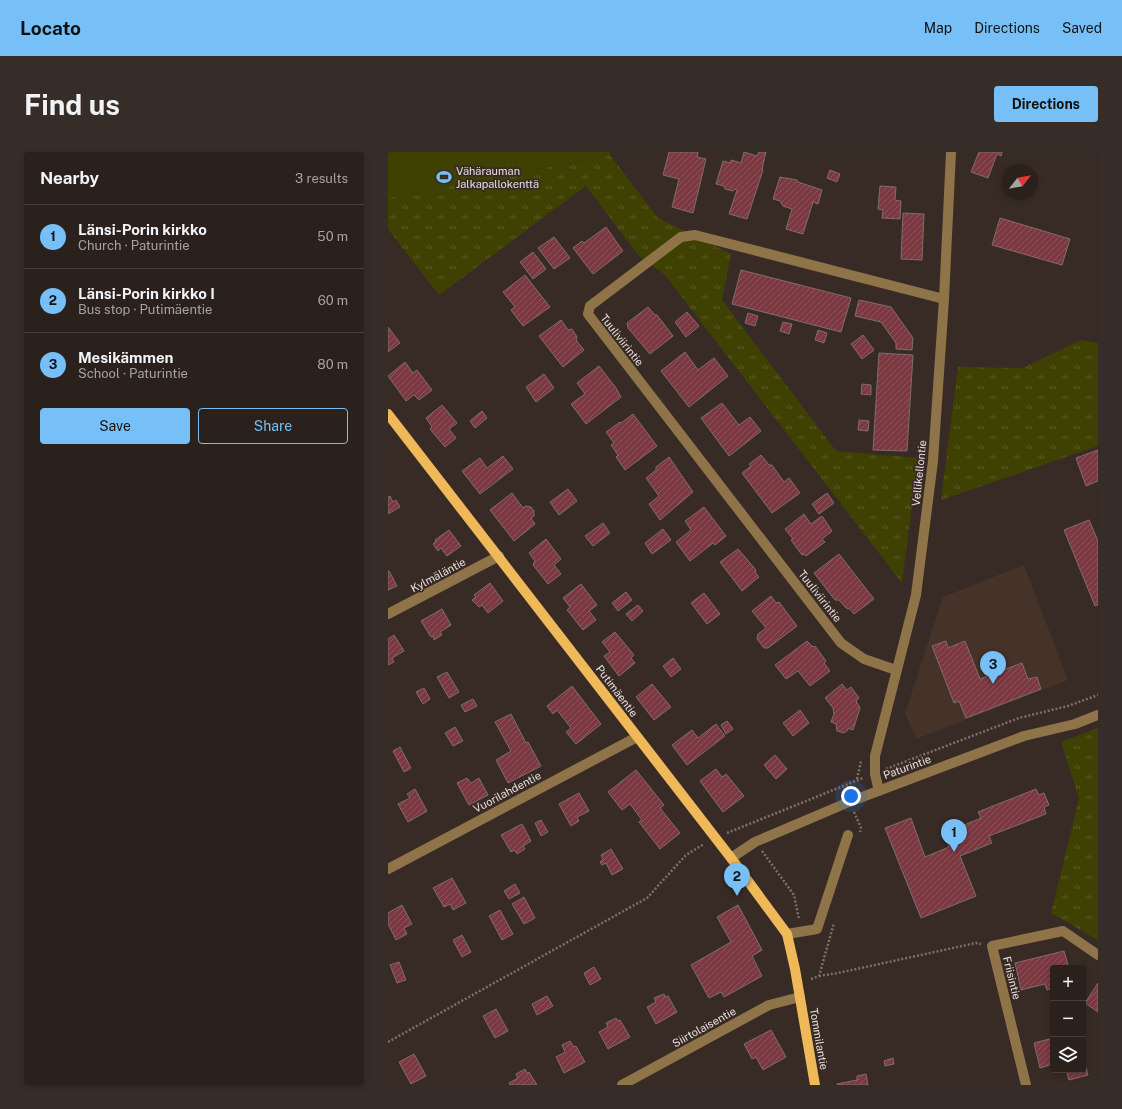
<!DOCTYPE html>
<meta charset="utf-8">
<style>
body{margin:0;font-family:"Public Sans",sans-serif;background:#362d29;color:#f1f3f6}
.controls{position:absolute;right:12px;bottom:12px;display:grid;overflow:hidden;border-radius:4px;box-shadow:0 2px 6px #0003}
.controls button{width:36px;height:36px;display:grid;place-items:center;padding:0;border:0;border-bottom:1px solid #463e3b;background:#2a201c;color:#f1f3f6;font:20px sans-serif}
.compass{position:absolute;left:614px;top:12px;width:36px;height:36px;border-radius:50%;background:#2a201c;box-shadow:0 2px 6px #0003;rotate:59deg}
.you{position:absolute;left:463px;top:644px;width:14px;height:14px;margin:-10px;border:3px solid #fff;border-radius:50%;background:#1a73e8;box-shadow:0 0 0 6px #1a73e833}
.badge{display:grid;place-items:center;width:26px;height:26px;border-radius:50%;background:#76c0f7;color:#111;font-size:13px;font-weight:700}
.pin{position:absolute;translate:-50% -33px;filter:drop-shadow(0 1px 2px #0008)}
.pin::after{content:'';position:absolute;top:21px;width:14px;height:12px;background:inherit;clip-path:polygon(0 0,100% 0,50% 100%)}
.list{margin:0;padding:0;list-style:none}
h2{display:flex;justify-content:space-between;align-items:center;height:52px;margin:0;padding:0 16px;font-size:17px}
h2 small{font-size:13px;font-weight:400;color:#a5a3a3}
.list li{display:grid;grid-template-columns:26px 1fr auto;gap:12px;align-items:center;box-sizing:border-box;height:64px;padding:0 16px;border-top:1px solid #463e3b}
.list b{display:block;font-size:15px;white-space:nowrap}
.list p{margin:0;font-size:13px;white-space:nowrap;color:#a5a3a3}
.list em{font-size:13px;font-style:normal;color:#a5a3a3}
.actions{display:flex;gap:8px;padding:12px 16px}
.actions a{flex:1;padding:9px 0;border:1px solid #76c0f7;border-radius:4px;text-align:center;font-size:14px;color:#76c0f7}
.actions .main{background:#76c0f7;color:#111}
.icon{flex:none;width:22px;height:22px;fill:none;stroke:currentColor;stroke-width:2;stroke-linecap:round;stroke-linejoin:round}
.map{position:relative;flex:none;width:710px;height:933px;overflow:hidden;border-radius:4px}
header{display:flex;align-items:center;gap:24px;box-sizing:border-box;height:56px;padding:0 20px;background:#76c0f7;color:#111}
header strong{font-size:19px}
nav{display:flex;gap:22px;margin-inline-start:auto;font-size:14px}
.intro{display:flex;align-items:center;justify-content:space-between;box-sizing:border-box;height:96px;padding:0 24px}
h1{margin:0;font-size:28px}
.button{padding:10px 18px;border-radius:4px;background:#76c0f7;color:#111;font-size:14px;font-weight:700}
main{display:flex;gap:24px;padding:0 24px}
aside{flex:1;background:#2a201c;border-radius:4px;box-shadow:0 2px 6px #0003}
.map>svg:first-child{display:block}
.built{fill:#453229}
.grass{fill:url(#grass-tufts)}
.green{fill:#3f4102}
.building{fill:url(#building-hatch);stroke:#7e6d6e}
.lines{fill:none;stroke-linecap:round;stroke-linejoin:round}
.path{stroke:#7b706b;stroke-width:2.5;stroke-dasharray:2 2;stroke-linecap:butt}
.minor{stroke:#8e7448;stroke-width:10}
.major{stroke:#efb858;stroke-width:10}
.labels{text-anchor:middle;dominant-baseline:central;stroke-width:3.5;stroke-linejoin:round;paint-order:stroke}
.poi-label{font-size:11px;fill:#e7dedb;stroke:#382b25;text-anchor:start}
.street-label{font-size:11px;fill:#e7dedb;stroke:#382b25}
</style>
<header>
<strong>Locato</strong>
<nav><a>Map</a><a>Directions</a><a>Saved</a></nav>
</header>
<div class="intro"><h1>Find us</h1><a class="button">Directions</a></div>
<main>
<aside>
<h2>Nearby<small>3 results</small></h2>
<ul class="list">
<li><span class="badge">1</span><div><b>Länsi-Porin kirkko</b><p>Church · Paturintie</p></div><em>50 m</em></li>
<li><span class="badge">2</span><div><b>Länsi-Porin kirkko I</b><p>Bus stop · Putimäentie</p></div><em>60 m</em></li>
<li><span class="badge">3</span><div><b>Mesikämmen</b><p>School · Paturintie</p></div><em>80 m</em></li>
</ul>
<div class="actions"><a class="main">Save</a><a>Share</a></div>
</aside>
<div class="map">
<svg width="710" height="933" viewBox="0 0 710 933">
<defs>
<pattern id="grass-tufts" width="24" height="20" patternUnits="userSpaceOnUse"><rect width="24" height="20" fill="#3f4102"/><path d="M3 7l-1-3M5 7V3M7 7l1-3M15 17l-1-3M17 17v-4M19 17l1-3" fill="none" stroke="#5b5c26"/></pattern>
<pattern id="building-hatch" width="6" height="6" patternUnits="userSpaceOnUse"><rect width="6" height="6" fill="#7b3841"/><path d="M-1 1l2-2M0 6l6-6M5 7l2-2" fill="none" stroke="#8e545c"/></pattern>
</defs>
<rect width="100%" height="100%" fill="#382b25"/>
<path class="built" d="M 636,413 L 680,528 L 528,587 L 517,561 L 555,445 Z"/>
<path class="grass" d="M 222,3 L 270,66 L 343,102 L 334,148 L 448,299 L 530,306 L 514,431 L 276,122 L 251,104 L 198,34 L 51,143 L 0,77 L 0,46 Z
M 693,188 L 710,191 L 710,294 L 553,348 L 570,215 L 635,216 Z
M 710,576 L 710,788 L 663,761 L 691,647 L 673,590 Z"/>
<path class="green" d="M 0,0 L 221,0 L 222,3 L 0,46 Z"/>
<path class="building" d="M 281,0 L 310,0 L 309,5 L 318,7 L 305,61 L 284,55 L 291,27 L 275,23 Z
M 356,0 L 369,4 L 371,0 L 378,0 L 374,17 L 375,18 L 359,67 L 341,62 L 349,38 L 347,37 L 345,39 L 337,37 L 336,34 L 328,32 L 335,9 L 343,11 L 343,8 L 353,11 Z
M 591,0 L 614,0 L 613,4 L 609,2 L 600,26 L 583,20 Z
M 442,18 L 452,22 L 449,30 L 439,26 Z
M 392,25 L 409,28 L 410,30 L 434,38 L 430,52 L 425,50 L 415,82 L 398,77 L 404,57 L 395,54 L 392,49 L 385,47 Z
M 492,34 L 508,35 L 507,48 L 513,49 L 512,67 L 494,66 L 495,58 L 490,57 Z
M 515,61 L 536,62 L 534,108 L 513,107 Z
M 612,66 L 682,87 L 674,113 L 604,93 Z
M 218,75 L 235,99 L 205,122 L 185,96 L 194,89 L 196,91 Z
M 166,85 L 182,106 L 166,117 L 150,96 Z
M 145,100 L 158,117 L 145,127 L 132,110 Z
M 353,118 L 463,146 L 453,180 L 344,152 Z
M 137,123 L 162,155 L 135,174 L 123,158 L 127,155 L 115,140 Z
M 471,148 L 503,155 L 525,186 L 524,198 L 508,197 L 508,191 L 493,170 L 467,164 Z
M 260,155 L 267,163 L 269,163 L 285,184 L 262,202 L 240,176 L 239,171 Z
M 299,160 L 311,174 L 298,185 L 287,170 Z
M 360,161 L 370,164 L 367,174 L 357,171 Z
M 173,168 L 180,178 L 184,177 L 189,185 L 188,188 L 196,198 L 175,215 L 151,184 Z
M 395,170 L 404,172 L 401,182 L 392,179 Z
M 0,175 L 12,191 L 0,200 Z
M 430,178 L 439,181 L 436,191 L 427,188 Z
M 475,183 L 486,198 L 474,207 L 463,192 Z
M 297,200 L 310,218 L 326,206 L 340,224 L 301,255 L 273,219 Z
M 491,201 L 525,203 L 519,299 L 485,298 Z
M 17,210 L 25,221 L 29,218 L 44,238 L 31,248 L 26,243 L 18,249 L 0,224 Z
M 211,214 L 228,236 L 233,245 L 198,272 L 183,252 L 197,242 L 189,231 Z
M 156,222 L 166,236 L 148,250 L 138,235 Z
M 474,232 L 483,233 L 483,243 L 473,242 Z
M 334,251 L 351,273 L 362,265 L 373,279 L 341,304 L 313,266 Z
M 54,253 L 69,271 L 61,277 L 68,286 L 57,295 L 42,277 L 44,275 L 38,266 Z
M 94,259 L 99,266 L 87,276 L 82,269 Z
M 245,262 L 269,294 L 237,318 L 228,305 L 230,303 L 223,293 L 226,291 L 218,280 L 232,270 L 233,271 Z
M 471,268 L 481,269 L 480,279 L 470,278 Z
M 710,298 L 710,329 L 698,334 L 688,306 Z
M 373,303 L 381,313 L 384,313 L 396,330 L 401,326 L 412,341 L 384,361 L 354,321 L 363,314 L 361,312 Z
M 115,304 L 125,317 L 92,342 L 74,319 L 92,306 L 99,316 Z
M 281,305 L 305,340 L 272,368 L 261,352 L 271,344 L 258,326 L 268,318 L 268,315 Z
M 180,337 L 189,349 L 171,363 L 162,350 Z
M 124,341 L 135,356 L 138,354 L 143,355 L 146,359 L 146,364 L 143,366 L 147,372 L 126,389 L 102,358 Z
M 439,341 L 446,351 L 431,362 L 424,352 Z
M 2,344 L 5,350 L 8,348 L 12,355 L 0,362 L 0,345 Z
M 316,355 L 338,384 L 327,393 L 325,391 L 302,409 L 288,390 L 303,378 L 297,369 Z
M 416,362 L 423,372 L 434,364 L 444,379 L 434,387 L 437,390 L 418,404 L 416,402 L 414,403 L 403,388 L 405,387 L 397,377 Z
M 701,368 L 710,389 L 710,453 L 707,454 L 676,378 Z
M 215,371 L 222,381 L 205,394 L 197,384 Z
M 275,377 L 283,388 L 264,402 L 257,391 Z
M 61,378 L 73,394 L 59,404 L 53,396 L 50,399 L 45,392 L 48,389 L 47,388 Z
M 158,387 L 173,407 L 166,413 L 173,422 L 160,432 L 145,413 L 147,409 L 141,401 Z
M 350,397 L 368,418 L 367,420 L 371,425 L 354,439 L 332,410 Z
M 451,402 L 486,447 L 466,462 L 462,457 L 458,456 L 451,448 L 447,448 L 426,421 Z
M 0,419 L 1,419 L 9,434 L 0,438 Z
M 102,431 L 115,449 L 100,461 L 94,453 L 91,455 L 84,448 L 88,445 L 86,443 Z
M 193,432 L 209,453 L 201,459 L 208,468 L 195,478 L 179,458 L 182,455 L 175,446 Z
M 238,440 L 244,448 L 230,459 L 224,451 Z
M 316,441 L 332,462 L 319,472 L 303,451 Z
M 383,444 L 388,451 L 391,450 L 409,474 L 380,496 L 376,496 L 369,487 L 370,482 L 378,476 L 364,459 Z
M 250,453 L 255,459 L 244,469 L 238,462 Z
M 54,457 L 63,473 L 52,480 L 54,483 L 46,488 L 45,484 L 43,485 L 33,469 Z
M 227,480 L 246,503 L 243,506 L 247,511 L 231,524 L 216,504 L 222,500 L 214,490 Z
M 6,483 L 16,499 L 4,506 L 6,510 L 0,513 L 0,487 Z
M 419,489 L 425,495 L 427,494 L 438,509 L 436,511 L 442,519 L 422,534 L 410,519 L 398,527 L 387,513 Z
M 558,489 L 560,496 L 577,489 L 592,527 L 634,511 L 640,527 L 649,525 L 653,537 L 578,566 L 571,549 L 566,551 L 544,494 Z
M 285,506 L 293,517 L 283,525 L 275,514 Z
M 59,520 L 71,540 L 61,546 L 49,525 Z
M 264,532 L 283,555 L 266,568 L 248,545 Z
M 454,532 L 459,538 L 463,535 L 471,546 L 468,549 L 472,556 L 465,578 L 460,576 L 460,578 L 456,581 L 449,579 L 448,572 L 443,570 L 446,562 L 445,556 L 437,546 Z
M 184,534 L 213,572 L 188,592 L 178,580 L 183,576 L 169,558 L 165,562 L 159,554 Z
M 36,536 L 42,547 L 35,552 L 28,540 Z
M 85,547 L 89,554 L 77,560 L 73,553 Z
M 412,558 L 421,571 L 405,584 L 395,571 Z
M 123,562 L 138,591 L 140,590 L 153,614 L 120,631 L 108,608 L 123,599 L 107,570 Z
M 339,569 L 345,577 L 338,582 L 333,573 Z
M 328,572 L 337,584 L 299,613 L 284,593 L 304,578 L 310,586 Z
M 67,575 L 75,589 L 65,594 L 57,581 Z
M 12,595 L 23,616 L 16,620 L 5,599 Z
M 387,603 L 399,617 L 388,627 L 376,613 Z
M 328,617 L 334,625 L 338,622 L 356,644 L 335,660 L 312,629 Z
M 248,618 L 276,653 L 272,656 L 292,681 L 272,697 L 251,670 L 254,668 L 242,652 L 234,658 L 220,640 Z
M 79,626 L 83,631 L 91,626 L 100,643 L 81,653 L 69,631 Z
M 27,637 L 39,659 L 20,670 L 10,652 L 22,646 L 19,642 Z
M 648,637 L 651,643 L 656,641 L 661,653 L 656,655 L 658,662 L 601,684 L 604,691 L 572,704 L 588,744 L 533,766 L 497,676 L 523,666 L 537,705 L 561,695 L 557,681 L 593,666 L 590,660 Z
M 191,641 L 201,659 L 189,665 L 191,669 L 183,674 L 171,652 Z
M 153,668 L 160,680 L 153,684 L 147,671 Z
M 134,672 L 143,689 L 135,694 L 137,697 L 129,702 L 127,698 L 123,700 L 113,683 Z
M 223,697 L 235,717 L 224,723 L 218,711 L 214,713 L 212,710 L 215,707 L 213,703 Z
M 64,726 L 78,751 L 65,758 L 62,752 L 56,755 L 45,736 Z
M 127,732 L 132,741 L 121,747 L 116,739 Z
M 136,745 L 147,766 L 136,772 L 124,752 Z
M 14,753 L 24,772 L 16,776 L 19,782 L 8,788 L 0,772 L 0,761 Z
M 350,753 L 374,798 L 364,804 L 374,824 L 336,845 L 333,840 L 321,846 L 303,813 L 343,790 L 329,765 Z
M 112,758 L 125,782 L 114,788 L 101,764 Z
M 74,783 L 83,800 L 74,805 L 65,788 Z
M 676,799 L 681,816 L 665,816 L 665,836 L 659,838 L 657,832 L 633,838 L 627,811 Z
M 11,810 L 18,828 L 9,831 L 2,813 Z
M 206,815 L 213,827 L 202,833 L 196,821 Z
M 710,831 L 710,860 L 697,851 Z
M 276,842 L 277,845 L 280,844 L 289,860 L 268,872 L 259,855 L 268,850 L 266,846 Z
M 159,844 L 165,854 L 149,863 L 144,852 Z
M 108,857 L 120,879 L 107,886 L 95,864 Z
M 228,866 L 230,869 L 232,868 L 242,885 L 220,897 L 211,880 L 220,875 L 218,871 Z
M 383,878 L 398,905 L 375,918 L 368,905 L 364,907 L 356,892 Z
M 665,886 L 665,912 L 652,916 L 646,891 Z
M 182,889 L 186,895 L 188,894 L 197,910 L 176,921 L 168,905 L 177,900 L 174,893 Z
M 26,902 L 38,924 L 23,932 L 11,910 Z
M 695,905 L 700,923 L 681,928 L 678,918 L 695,918 Z
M 505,906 L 506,912 L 497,914 L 496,909 Z
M 137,917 L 139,921 L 141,920 L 149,933 L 122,933 L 121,931 L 130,926 L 128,922 Z
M 478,922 L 480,933 L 449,933 L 449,932 L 469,928 L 469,924 Z"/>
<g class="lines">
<path class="path" d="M 498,617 L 631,566 L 680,554 L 710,543
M 469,627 L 473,609
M 466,660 L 473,676 L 472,680
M 339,681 L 475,626
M 374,699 L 406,743 L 411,767
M 431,824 L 450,821 L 588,791 L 593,792
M 423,827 L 431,824 L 446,771
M 0,890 L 259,746 L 298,703 L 316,692"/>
<path class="minor" d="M 0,462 L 111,404
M 508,518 L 476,507 L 453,491 L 200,162 L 202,154 L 293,85 L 307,83 L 556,147
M 491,639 L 487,622 L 487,604 L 528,443 L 545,309 L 556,147 L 563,0
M 343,706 L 367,690 L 461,650 L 636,584 L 687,572 L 710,563
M 0,717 L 249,585
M 399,782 L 429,777 L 460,683
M 234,933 L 381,853 L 412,845
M 638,933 L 604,794 L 675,779 L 710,803"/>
<path class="major" d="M 0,262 L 343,706 L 399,782 L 407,817 L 427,933"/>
</g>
<defs>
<g id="stadium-bare" transform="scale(1.2)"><path d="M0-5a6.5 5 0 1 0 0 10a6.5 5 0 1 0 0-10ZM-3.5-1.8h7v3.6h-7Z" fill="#76c0f7" stroke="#382b25" stroke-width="2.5" paint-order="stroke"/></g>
</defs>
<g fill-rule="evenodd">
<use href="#stadium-bare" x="56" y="25"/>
</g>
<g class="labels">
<g class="poi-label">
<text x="68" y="19">Vähärauman<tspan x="68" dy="13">Jalkapallokenttä</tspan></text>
</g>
<g class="street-label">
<text transform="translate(234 188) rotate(52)">Tuuliviirintie</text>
<text transform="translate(531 321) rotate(-84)">Vellikellontie</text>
<text transform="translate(50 423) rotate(-28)">Kylmäläntie</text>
<text transform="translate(432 444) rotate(52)">Tuuliviirintie</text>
<text transform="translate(229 539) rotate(53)">Putimäentie</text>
<text transform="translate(519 615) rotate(-20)">Paturintie</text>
<text transform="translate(119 640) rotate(-28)">Vuorilahdentie</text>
<text transform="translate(624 826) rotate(76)">Friisintie</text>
<text transform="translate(316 875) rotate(-29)">Siirtolaisentie</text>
<text transform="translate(431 887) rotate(80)">Tommilantie</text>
</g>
</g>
</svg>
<div class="controls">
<button>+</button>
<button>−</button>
<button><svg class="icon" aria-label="layers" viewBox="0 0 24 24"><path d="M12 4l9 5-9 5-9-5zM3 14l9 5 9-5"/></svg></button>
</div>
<svg class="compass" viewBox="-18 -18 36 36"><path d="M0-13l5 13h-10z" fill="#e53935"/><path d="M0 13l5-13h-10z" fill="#a5a3a3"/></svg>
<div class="you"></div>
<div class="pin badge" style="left:566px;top:700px">1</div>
<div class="pin badge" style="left:349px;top:744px">2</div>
<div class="pin badge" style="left:605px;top:532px">3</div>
</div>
</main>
